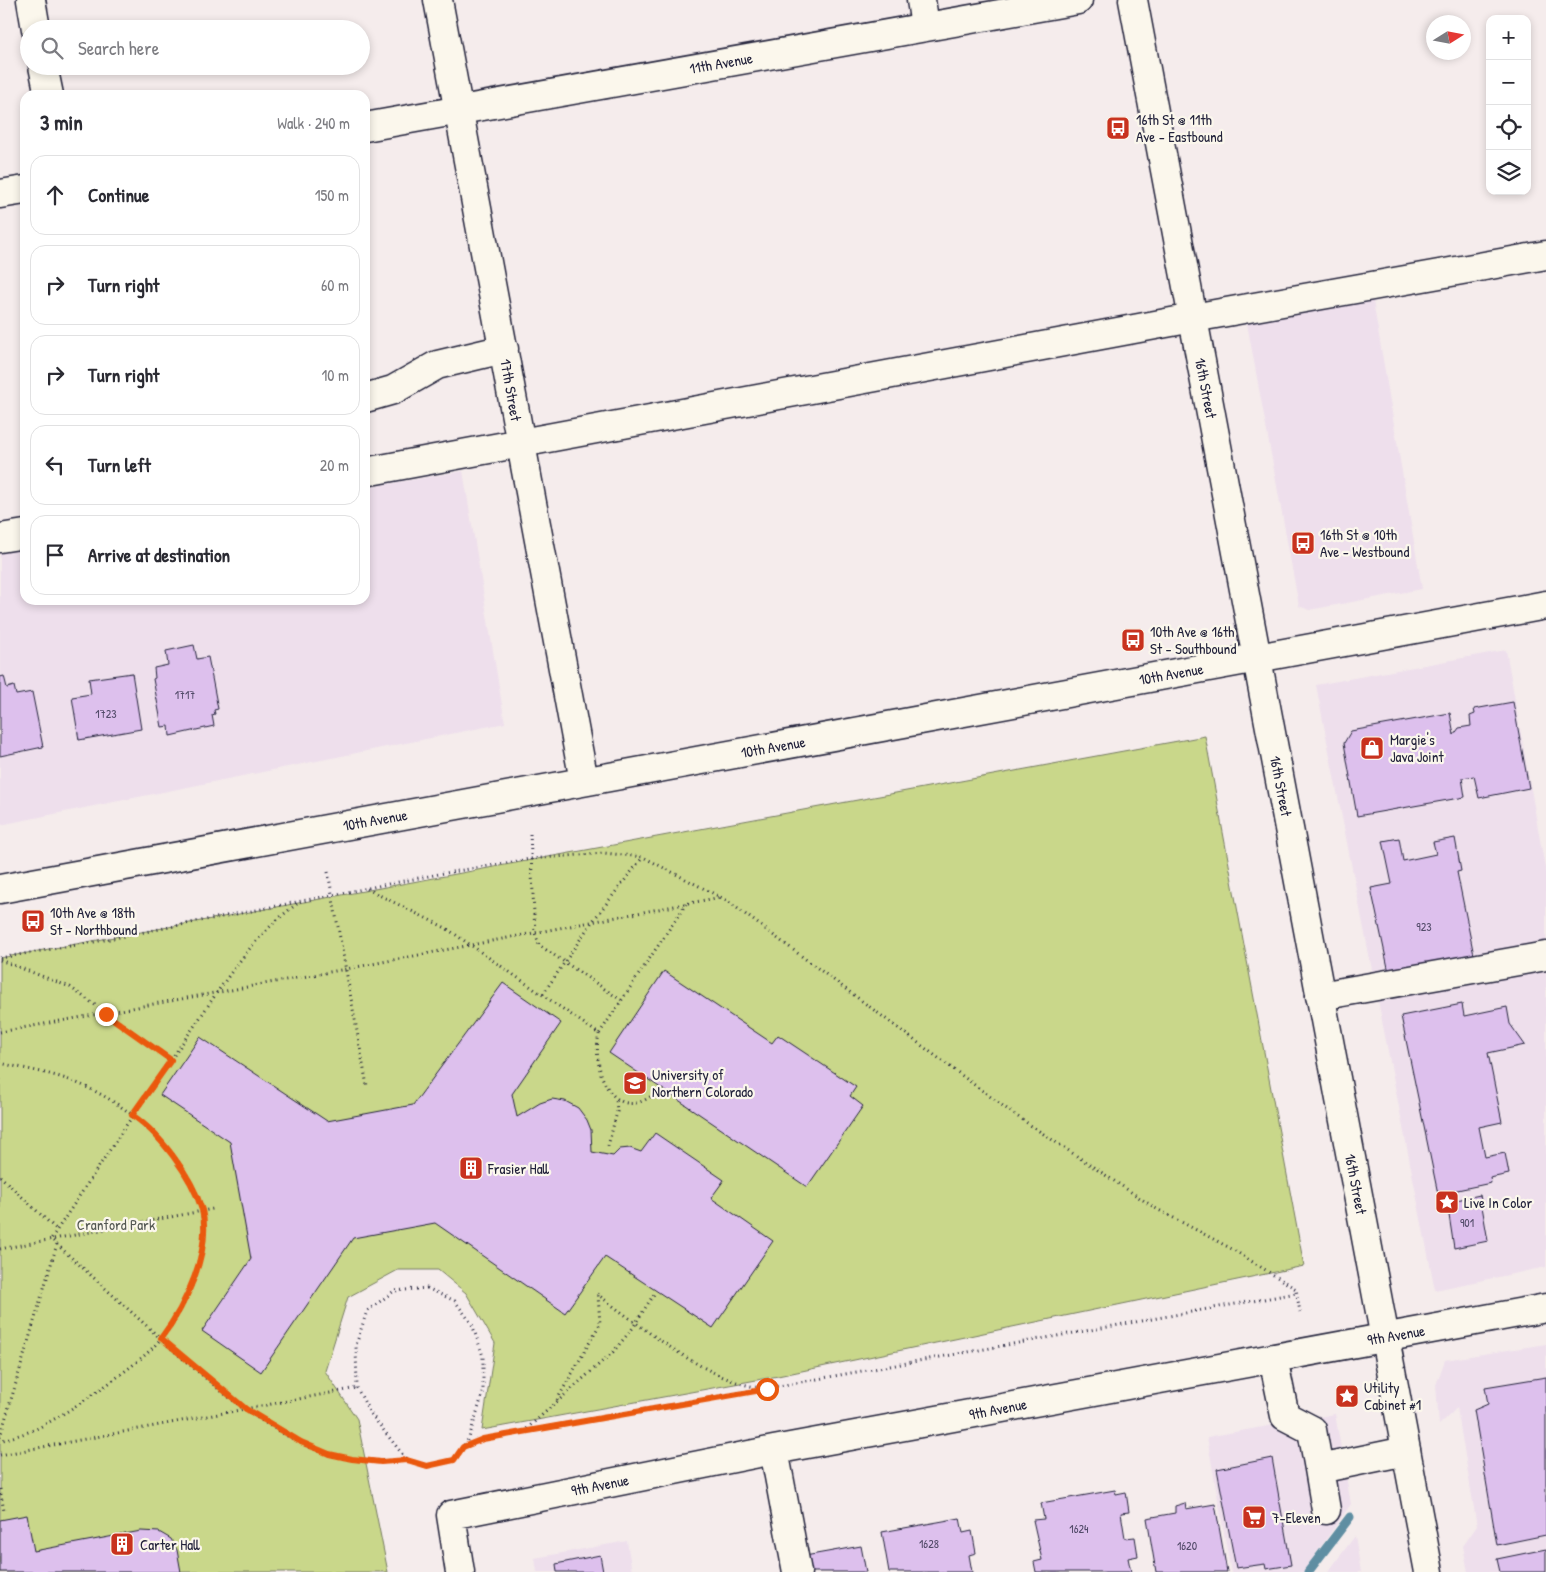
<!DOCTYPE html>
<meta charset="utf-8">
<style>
body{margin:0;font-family:"Patrick Hand",sans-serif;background:#f7f7f7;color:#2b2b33}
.controls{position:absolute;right:15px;top:15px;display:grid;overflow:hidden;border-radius:10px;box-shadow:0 2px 8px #0003}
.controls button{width:45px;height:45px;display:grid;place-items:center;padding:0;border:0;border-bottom:1px solid #e1e1e2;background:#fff;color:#2b2b33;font:25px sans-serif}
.compass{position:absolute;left:1426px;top:15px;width:45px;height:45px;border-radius:50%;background:#fff;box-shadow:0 2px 8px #0003;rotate:79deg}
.stop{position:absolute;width:15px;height:15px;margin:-11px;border:4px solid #ea580c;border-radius:50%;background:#fff}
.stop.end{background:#ea580c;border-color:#fff;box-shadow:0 1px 5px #0008}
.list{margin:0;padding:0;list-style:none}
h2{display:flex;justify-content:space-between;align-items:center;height:65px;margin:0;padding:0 20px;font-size:21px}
h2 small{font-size:16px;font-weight:400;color:#7c7c81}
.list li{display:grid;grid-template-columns:32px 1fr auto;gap:15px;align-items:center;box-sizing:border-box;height:80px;margin:0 10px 10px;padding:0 10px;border:1px solid #e1e1e2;border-radius:15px}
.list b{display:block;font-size:19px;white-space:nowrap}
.list em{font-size:16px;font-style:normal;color:#7c7c81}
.icon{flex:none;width:28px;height:28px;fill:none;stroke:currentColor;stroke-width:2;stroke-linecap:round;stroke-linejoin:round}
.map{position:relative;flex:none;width:1546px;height:1572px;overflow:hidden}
.search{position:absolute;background:#fff;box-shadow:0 2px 8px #0003;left:20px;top:20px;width:350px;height:55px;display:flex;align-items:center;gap:12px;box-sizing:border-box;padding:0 18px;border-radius:28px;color:#7c7c81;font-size:19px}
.panel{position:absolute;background:#fff;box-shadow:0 2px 8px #0003;left:20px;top:90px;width:350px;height:515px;border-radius:15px}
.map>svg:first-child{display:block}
.built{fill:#eedfec}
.green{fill:#c9d78a;stroke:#767c62}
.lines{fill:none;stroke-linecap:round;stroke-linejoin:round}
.stream{stroke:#5f8ea2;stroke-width:9}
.building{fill:#ddc0ed;stroke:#22223b}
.minor-casing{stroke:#22223b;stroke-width:31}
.major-casing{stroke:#22223b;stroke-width:31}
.path{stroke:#22223b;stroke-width:3;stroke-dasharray:1 4;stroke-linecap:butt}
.minor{stroke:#fbf7ec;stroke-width:28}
.major{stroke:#fbf7ec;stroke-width:28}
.route{stroke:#ea580c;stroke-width:6}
.labels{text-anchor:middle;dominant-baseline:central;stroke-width:4.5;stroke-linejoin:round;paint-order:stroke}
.number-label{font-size:12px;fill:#514a68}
.street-label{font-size:15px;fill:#22223b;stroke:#fbf7ec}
.poi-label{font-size:15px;fill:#22223b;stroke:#fbf7ec;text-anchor:start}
.park-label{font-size:15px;fill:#545853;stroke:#fbf7ec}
</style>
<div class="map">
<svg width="1546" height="1572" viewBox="0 0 1546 1572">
<rect width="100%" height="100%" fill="#f5ecec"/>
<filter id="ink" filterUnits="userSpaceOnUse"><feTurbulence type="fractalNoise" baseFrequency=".02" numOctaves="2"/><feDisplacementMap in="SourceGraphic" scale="10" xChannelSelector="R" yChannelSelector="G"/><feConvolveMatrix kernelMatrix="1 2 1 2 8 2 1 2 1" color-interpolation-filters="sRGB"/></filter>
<g filter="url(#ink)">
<path class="built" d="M 1372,295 L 1422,589 L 1309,610 L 1299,606 L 1246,318 Z
M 463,471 L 505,723 L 0,825 L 0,551 L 25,546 L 25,600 L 365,600 L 365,488 Z
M 1506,650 L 1546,873 L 1546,1267 L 1435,1290 L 1316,685 Z
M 1546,1344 L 1546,1572 L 1468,1572 L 1463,1546 L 1477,1526 L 1457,1408 L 1439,1425 L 1436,1385 L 1445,1360 Z
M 1335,1414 L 1351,1504 L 1303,1572 L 1231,1572 L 1207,1437 Z
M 1355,1536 L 1361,1572 L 1328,1572 Z
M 627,1541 L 632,1572 L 537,1572 L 535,1558 Z"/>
<path class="green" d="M 1205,736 L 1304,1266 L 773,1377 L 482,1430 L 495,1343 L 466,1293 L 438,1270 L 398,1270 L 348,1297 L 325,1371 L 357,1419 L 388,1572 L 0,1572 L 0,958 Z"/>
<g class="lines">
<path class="stream" d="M 1308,1572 L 1350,1517"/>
</g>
<path class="building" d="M 194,645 L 197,659 L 208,657 L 218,709 L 214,710 L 215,714 L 212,715 L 214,726 L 170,736 L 169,726 L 162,727 L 153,679 L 155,678 L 154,668 L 168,665 L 166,651 Z
M 132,673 L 141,729 L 79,740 L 72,697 L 91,694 L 89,679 Z
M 4,676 L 7,688 L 14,686 L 16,695 L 32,692 L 43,747 L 0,756 L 0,677 Z
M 1513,702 L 1529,788 L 1479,798 L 1474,776 L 1462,778 L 1465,797 L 1357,816 L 1344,743 L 1351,731 L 1450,713 L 1454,735 L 1459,728 L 1471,726 L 1470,716 L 1475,714 L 1474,709 Z
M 1399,838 L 1403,861 L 1436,854 L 1433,842 L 1455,838 L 1461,871 L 1457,872 L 1476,965 L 1391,982 L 1371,888 L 1392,884 L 1383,841 Z
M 664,971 L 772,1043 L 778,1035 L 856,1087 L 850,1096 L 863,1106 L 807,1187 L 609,1053 Z
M 503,983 L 561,1023 L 512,1094 L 517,1117 L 540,1103 L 552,1099 L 565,1101 L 578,1108 L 587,1120 L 591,1130 L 592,1152 L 613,1156 L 620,1149 L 630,1148 L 641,1152 L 655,1133 L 724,1180 L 711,1198 L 773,1241 L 713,1328 L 605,1257 L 565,1313 L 435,1223 L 353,1238 L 261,1372 L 202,1331 L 251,1259 L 230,1142 L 160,1095 L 200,1037 L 327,1121 L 413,1105 Z
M 1462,1004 L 1464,1016 L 1507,1007 L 1510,1024 L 1525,1045 L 1488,1053 L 1502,1122 L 1479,1127 L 1485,1157 L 1505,1153 L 1509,1174 L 1490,1178 L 1491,1183 L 1438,1194 L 1401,1016 Z
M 1480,1195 L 1488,1241 L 1454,1248 L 1447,1202 Z
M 1546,1377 L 1546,1535 L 1497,1545 L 1474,1410 L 1488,1404 L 1485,1387 Z
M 1272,1458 L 1291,1565 L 1266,1569 L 1265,1564 L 1236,1568 L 1217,1469 Z
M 1115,1490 L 1116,1494 L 1126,1492 L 1129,1512 L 1121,1513 L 1125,1538 L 1135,1537 L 1138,1556 L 1128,1558 L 1131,1572 L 1036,1572 L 1034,1562 L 1042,1560 L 1033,1520 L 1044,1519 L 1041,1503 Z
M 1185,1503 L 1186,1509 L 1215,1504 L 1227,1572 L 1156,1572 L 1147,1518 L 1175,1513 L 1175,1506 Z
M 27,1515 L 34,1551 L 141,1531 L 159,1532 L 171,1539 L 177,1550 L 181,1572 L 0,1572 L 0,1520 Z
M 960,1518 L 963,1533 L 972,1531 L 976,1553 L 969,1555 L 972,1572 L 889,1572 L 882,1532 Z
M 861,1546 L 866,1572 L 808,1572 L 805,1556 Z
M 1546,1549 L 1546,1572 L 1500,1572 L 1497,1559 Z
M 600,1555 L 603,1572 L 557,1572 L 556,1564 Z"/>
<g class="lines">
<g class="minor-casing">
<path id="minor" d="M 31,0 L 36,29
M 438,0 L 584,781
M 921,0 L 925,26
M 43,66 L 49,95
M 365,398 L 393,390 L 437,365 L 504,349
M 365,472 L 1193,318 L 1546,255
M 0,538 L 25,534
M 0,889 L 1546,605
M 1320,996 L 1546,956
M 1273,1358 L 1285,1416 L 1312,1430 L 1319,1469
M 774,1450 L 797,1572
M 1326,1510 L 1319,1469 L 1406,1451
M 460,1572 L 451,1515 L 774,1450 L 1546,1308"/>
</g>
<g class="major-casing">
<path id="major" d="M 1133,0 L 1429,1572
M 365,127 L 1078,0
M 0,194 L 25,190"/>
</g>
<path class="path" d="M 530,834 L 535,933 L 539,945 L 621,1000
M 328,872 L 367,1086
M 367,889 L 446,928 L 599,1034 L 686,904
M 297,904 C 252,936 223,984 193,1028 C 144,1097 98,1168 51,1239 C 84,1269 117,1299 149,1328 C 202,1376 260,1430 328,1454 C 354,1462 381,1462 407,1460
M 0,958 L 94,942 L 439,874 L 530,859 L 604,853 L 643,857 L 726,900 L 1015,1115 L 1155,1208 L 1232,1249 L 1296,1289 L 1300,1312
M 0,960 L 70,987 L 171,1060
M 543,994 L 592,922 L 643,857
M 0,1032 L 346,969 L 721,897
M 599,1034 C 591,1069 613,1126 654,1094
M 0,1063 C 25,1069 53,1073 77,1083 C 116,1099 150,1125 175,1158 C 186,1174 198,1192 202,1212 C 211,1257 180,1325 145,1355 C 117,1379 70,1412 36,1429 C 24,1434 12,1437 0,1441
M 608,1146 L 617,1112 L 616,1099
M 0,1176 L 57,1230
M 0,1249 L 213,1209
M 427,1288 L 455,1301 L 472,1324 L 483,1356 L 483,1393 L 469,1438 L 454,1460 L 427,1466 L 407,1460 L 370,1413 L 357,1388 L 356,1345 L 367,1311 L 394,1291 Z
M 597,1294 C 641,1326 709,1383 763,1388
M 557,1400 L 600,1324 L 598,1295
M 523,1432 L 613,1352 L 632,1329 L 654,1294
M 0,1437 L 57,1244
M 463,1447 L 483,1439 L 1297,1293
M 0,1455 L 357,1388
M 0,1489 L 4,1511"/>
<use href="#minor" class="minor"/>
<use href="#major" class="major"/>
</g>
</g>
<g class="lines" filter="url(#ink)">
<path class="route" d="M 106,1014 L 171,1060 L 132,1115 C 149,1126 161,1140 173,1156 C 185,1172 196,1190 202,1210 C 212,1250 185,1307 161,1338 L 246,1409 L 301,1442 L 329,1454 L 352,1459 L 381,1462 L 407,1460 L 427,1466 L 454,1460 L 463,1447 L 483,1439 L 767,1389"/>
</g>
<defs>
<g id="bus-square" transform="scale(1.25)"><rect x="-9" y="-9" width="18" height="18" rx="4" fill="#c8321e" stroke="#fbf7ec"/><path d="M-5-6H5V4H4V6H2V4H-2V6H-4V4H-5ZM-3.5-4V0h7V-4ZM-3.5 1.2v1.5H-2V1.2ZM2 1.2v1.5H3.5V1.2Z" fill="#fff"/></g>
<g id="shop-square" transform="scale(1.25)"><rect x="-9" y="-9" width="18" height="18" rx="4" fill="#c8321e" stroke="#fbf7ec"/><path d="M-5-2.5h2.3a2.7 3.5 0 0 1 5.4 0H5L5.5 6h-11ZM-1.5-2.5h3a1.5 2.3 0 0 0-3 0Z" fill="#fff"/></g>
<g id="university-square" transform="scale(1.25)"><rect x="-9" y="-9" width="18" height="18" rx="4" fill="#c8321e" stroke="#fbf7ec"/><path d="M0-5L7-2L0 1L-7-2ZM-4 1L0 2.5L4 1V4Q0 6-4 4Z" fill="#fff"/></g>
<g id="building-square" transform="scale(1.25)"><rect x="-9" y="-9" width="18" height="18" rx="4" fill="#c8321e" stroke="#fbf7ec"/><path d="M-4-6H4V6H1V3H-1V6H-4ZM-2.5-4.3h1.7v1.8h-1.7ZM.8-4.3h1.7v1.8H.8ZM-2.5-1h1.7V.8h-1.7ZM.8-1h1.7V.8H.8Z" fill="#fff"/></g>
<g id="sight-square" transform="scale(1.25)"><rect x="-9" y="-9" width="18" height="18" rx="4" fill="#c8321e" stroke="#fbf7ec"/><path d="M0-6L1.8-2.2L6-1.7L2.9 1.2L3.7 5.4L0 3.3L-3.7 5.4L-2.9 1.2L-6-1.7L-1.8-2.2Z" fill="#fff"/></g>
<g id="supermarket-square" transform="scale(1.25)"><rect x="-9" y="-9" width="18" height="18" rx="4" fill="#c8321e" stroke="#fbf7ec"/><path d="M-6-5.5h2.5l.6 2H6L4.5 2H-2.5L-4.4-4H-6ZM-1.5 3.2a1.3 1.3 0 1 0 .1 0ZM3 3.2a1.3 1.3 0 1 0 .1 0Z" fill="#fff"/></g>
</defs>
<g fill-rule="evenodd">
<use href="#bus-square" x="1118" y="128"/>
<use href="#bus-square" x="1303" y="543"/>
<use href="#bus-square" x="1133" y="640"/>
<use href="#shop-square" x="1372" y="748"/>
<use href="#bus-square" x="33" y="921"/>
<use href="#university-square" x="635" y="1083"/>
<use href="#building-square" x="471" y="1168"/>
<use href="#sight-square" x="1447" y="1202"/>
<use href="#sight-square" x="1347" y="1396"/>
<use href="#supermarket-square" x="1254" y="1517"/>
<use href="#building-square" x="122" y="1544"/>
</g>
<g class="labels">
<g class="number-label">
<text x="185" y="694">1717</text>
<text x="106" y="713">1723</text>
<text x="1424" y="926">923</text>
<text x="1467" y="1222">901</text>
<text x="1079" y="1528">1624</text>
<text x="929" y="1543">1628</text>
<text x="1187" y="1545">1620</text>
</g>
<g class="street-label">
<text transform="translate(721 63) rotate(-10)">11th Avenue</text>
<text transform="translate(1206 388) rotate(79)">16th Street</text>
<text transform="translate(511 390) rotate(80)">17th Street</text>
<text transform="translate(1171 674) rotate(-10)">10th Avenue</text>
<text transform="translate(773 747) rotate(-10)">10th Avenue</text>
<text transform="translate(1281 786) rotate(79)">16th Street</text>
<text transform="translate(375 820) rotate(-10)">10th Avenue</text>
<text transform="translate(1356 1184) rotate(79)">16th Street</text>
<text transform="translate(1396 1335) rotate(-10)">9th Avenue</text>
<text transform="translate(998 1409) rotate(-11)">9th Avenue</text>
<text transform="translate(600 1485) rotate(-11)">9th Avenue</text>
</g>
<g class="poi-label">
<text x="1136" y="119">16th St @ 11th<tspan x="1136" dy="17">Ave - Eastbound</tspan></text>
<text x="1320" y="534">16th St @ 10th<tspan x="1320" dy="17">Ave - Westbound</tspan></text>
<text x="1150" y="631">10th Ave @ 16th<tspan x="1150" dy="17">St - Southbound</tspan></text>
<text x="1390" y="739">Margie's<tspan x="1390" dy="17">Java Joint</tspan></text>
<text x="50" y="912">10th Ave @ 18th<tspan x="50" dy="17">St - Northbound</tspan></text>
<text x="652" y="1074">University of<tspan x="652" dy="17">Northern Colorado</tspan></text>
<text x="488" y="1168">Frasier Hall</text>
<text x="1464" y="1202">Live In Color</text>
<text x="1364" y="1387">Utility<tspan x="1364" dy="17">Cabinet #1</tspan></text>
<text x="1272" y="1517">7-Eleven</text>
<text x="140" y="1544">Carter Hall</text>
</g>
<g class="park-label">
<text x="116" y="1224">Cranford Park</text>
</g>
</g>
</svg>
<div class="controls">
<button>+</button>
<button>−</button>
<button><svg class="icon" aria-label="locate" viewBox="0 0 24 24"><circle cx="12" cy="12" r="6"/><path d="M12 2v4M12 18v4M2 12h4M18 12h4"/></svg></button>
<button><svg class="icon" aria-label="layers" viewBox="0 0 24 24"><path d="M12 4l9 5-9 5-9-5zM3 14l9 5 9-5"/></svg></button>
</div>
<svg class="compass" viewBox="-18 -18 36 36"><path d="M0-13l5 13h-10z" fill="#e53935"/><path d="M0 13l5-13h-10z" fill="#7c7c81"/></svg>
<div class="stop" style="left:767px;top:1389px"></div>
<div class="stop end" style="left:106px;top:1014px"></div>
<div class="search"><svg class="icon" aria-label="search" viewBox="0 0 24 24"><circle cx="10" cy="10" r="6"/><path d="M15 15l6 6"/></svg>Search here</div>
<section class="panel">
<h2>3 min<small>Walk · 240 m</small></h2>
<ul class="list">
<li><svg class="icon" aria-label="ahead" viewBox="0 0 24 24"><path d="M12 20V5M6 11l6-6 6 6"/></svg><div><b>Continue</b></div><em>150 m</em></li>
<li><svg class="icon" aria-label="right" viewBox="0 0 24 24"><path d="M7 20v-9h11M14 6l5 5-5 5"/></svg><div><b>Turn right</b></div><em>60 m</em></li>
<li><svg class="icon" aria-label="right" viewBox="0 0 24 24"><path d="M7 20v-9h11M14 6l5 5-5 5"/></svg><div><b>Turn right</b></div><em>10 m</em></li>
<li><svg class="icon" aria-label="left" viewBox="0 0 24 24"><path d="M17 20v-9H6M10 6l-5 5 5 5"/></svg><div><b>Turn left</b></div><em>20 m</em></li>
<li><svg class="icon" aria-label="arrive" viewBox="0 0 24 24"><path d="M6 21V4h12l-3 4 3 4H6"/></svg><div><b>Arrive at destination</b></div></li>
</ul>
</section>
</div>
